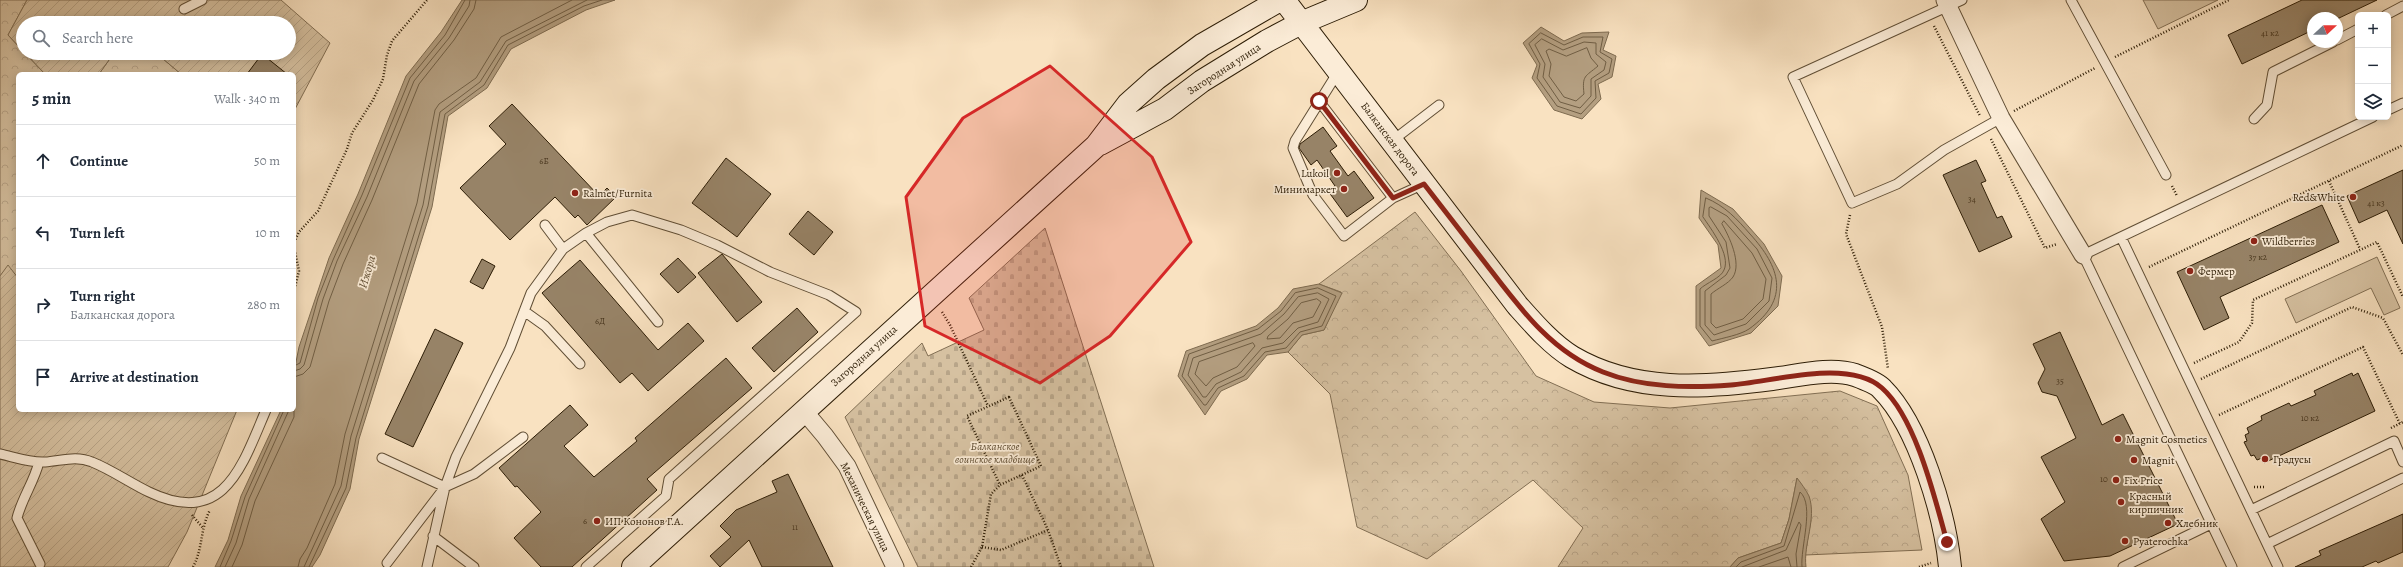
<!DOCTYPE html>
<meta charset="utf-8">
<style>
body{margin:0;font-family:Alegreya,serif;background:#f6f6f7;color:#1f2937}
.controls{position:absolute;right:12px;top:12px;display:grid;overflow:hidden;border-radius:6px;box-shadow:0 2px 10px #0003}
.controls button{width:36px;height:36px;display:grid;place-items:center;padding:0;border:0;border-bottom:1px solid #e0e1e3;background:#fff;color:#1f2937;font:20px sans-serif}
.compass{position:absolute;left:2307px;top:12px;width:36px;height:36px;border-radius:50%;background:#fff;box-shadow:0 2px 10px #0003;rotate:68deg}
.stop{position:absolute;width:12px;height:12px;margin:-9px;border:3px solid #8f2418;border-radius:50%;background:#fff}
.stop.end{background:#8f2418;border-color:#fff;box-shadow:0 1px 4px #0008}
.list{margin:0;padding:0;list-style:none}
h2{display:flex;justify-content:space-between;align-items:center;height:52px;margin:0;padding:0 16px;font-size:17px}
h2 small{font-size:13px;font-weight:400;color:#747a83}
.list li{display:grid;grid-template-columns:26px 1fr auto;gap:12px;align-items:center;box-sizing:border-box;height:72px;padding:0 16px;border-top:1px solid #e0e1e3}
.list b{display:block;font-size:15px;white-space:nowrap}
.list p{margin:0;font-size:13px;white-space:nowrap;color:#747a83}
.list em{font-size:13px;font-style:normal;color:#747a83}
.icon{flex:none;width:22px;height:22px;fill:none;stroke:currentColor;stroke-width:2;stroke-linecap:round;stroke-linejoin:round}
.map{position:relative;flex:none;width:2403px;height:567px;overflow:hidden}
.search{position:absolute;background:#fff;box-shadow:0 2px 10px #0003;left:16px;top:16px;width:280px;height:44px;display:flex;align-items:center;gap:10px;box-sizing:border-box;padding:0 14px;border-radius:22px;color:#747a83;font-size:15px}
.panel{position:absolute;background:#fff;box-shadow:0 2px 10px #0003;left:16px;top:72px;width:280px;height:340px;border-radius:6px}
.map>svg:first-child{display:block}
.green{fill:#d6c1a1;stroke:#826f54}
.forest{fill:url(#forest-crowns);stroke:#826f54}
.cemetery{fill:url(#cemetery-stones);stroke:#826f54}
.garden{fill:url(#garden-furrows);stroke:#826f54}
.water{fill:#b49f81;stroke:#7e6b50}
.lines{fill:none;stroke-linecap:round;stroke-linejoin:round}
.shore{stroke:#705e44;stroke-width:1}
.building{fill:#978367;stroke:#2d1d06}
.lane-casing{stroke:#604e35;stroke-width:11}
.street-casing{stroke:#604e35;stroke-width:19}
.secondary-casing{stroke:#2d1d06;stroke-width:24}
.path{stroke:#2d1d06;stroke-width:2.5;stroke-dasharray:1 2;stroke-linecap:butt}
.lane{stroke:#fbecd7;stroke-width:9}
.street{stroke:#fbecd7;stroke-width:17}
.secondary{stroke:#fbecd7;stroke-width:22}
.route{stroke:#8f2418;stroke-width:5}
.marked{fill:#d62828;fill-opacity:0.2;stroke:#d62828;stroke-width:3;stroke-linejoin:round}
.poi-dot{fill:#8f2418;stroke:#fbecd7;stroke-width:1.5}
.labels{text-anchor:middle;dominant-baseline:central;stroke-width:3.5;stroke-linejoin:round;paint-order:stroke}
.number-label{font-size:9px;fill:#48361e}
.street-label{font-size:11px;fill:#2d1d06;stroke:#fbecd7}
.poi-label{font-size:11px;fill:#2d1d06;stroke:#fbecd7;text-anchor:start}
.park-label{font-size:11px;font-style:italic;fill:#604e34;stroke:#fbecd7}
.water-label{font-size:12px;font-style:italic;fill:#635137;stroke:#fbecd7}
</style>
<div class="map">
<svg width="2403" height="567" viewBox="0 0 2403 567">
<defs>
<pattern id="forest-crowns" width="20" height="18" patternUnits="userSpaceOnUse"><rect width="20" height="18" fill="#d6c1a1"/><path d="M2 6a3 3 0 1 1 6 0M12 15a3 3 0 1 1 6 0" fill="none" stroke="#b8a589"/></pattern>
<pattern id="cemetery-stones" width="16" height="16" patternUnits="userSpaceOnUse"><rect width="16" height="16" fill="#d6c1a1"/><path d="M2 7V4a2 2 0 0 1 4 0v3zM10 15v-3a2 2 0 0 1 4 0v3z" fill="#b8a589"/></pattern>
<pattern id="garden-furrows" width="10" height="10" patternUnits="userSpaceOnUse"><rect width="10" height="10" fill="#d6c1a1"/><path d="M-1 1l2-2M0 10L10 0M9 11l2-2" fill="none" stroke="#b8a589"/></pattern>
</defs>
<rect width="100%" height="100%" fill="#f9e2c1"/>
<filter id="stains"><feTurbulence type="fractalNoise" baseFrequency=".005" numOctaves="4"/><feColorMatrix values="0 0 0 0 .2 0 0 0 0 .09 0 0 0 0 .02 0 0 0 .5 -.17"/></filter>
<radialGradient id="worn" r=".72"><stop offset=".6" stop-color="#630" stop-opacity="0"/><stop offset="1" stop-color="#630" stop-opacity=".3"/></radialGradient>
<path class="green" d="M 2143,0 L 2218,0 L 2158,29 Z
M 2377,257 L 2400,308 L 2384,315 L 2371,288 L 2296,323 L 2285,299 Z"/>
<path class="forest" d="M 0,0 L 27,0 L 8,35 L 45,74 L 18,74 L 18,278 L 8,266 L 0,276 Z
M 114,53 L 156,53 L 181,74 L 99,74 Z
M 1415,212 L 1461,271 L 1536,376 L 1594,402 L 1670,408 L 1840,391 L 1877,406 L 1908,475 L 1922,550 L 1805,555 L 1811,520 L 1797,478 L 1789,519 L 1781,543 L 1738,558 L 1730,567 L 1558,567 L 1583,528 L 1533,480 L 1427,559 L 1357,527 L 1330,394 L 1288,352 L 1302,335 L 1324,330 L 1341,292 L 1319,284 Z"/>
<path class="cemetery" d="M 1045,228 L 1154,567 L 918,567 L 845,417 L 922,343 L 928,356 L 984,330 L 969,298 Z"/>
<path class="garden" d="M 27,0 L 281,0 L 330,43 L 294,111 L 294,74 L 181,74 L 156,53 L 289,53 L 289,23 L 23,23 L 23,51 L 8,35 Z
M 25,53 L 114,53 L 99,74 L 45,74 Z
M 8,265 L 18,278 L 18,410 L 237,410 L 187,532 L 168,567 L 0,567 L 0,276 Z"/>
<path class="water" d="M 462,0 L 615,0 L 586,10 L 511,49 L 487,88 L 448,116 L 432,207 L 359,439 L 350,489 L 320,555 L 312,567 L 215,567 L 228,540 L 241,496 L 281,410 L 294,410 L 294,372 L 299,347 L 329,258 L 358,194 L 406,76 L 441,32 Z
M 1541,27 L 1564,41 L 1582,33 L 1609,32 L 1603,50 L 1616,56 L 1612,77 L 1598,84 L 1601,99 L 1582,119 L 1554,110 L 1532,78 L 1537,65 L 1523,43 Z
M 1701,190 L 1733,209 L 1764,244 L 1782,276 L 1778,306 L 1751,333 L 1709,346 L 1696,328 L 1696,286 L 1721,268 L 1718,245 L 1699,218 Z
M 1319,284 L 1342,293 L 1324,330 L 1302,335 L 1288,352 L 1267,355 L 1247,379 L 1221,391 L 1205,415 L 1178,376 L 1186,351 L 1256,326 L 1278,308 L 1293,289 Z
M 1797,478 C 1801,483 1806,490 1809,496 C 1817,519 1803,544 1806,567 L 1730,567 L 1738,558 L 1781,543 L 1789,519 Z"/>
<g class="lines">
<path class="shore" d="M 1541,33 L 1564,45 L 1583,37 L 1603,37 L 1600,52 L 1612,59 L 1609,73 L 1595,81 L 1596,98 L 1581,114 L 1557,106 L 1537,78 L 1540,64 L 1529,44 Z
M 1542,39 L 1563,50 L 1584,42 L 1596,43 L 1596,54 L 1606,62 L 1604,70 L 1591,79 L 1591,96 L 1580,108 L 1560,102 L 1543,77 L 1545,64 L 1535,45 Z
M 1587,48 L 1591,58 L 1598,66 C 1585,77 1582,75 1584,94 L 1576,101 L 1564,97 L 1549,76 L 1551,64 L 1546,51 L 1549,49 L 1566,56 Z
M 1706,198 C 1725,206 1737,219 1750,234 C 1780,267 1791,299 1749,329 C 1740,335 1723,338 1712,341 L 1700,326 L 1700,289 C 1706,283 1721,278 1724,270 C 1731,255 1711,229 1703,217 Z
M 1711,207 L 1727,216 L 1757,249 L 1772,278 L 1769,301 L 1746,324 L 1714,335 L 1705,325 L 1705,291 L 1726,275 L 1730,268 L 1726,242 L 1709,216 L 1709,208 Z
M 1724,221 L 1752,253 L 1766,279 L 1763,299 L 1743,319 L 1716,328 L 1711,323 L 1711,294 C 1718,288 1728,284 1733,277 C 1742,263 1729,236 1722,224 Z
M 1318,288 L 1336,296 L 1322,326 L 1300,332 L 1286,348 L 1265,352 L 1244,376 L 1218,388 L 1206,405 L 1204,405 L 1182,376 L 1189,354 L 1258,329 L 1281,311 L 1295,293 Z
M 1318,293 L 1329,299 L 1318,322 L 1298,328 L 1283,343 L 1262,348 L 1241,372 L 1216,384 L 1206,397 L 1203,397 L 1188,375 L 1193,358 L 1261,334 L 1284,314 L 1298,297 Z
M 1317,299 L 1321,302 L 1313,317 L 1293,323 L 1280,338 L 1267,339 L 1268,336 L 1288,319 L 1301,303 Z
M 1253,343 L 1255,346 L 1237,367 L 1213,378 L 1206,386 L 1195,374 L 1199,362 Z
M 294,366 L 300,363 L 318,298 L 333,260 L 362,195 L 410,78 L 445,35 L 465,0
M 294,371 L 300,369 L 304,365 L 323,299 L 337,261 L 367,197 L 414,81 L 449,38 L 469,6 L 470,0
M 294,377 L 303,374 L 310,367 L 329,301 L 343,264 L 372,200 L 419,84 L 454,40 L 474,9 L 476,0
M 220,567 L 231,541 L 245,497 L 284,410
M 225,567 L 236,543 L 249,499 L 289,410
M 232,567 L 242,545 L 255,501 L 294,417 L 294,405
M 298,567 L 300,559 L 307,548 L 335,484 L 345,434 L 417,203 L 435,110 L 439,104 L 476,78 L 501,37 L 572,0
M 304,567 L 341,486 L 351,436 L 423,205 L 440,112 L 480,82 L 506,41 L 587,0
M 309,567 L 346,488 L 356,438 L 428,206 L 445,114 L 484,85 L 508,45 L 584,6 L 602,0
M 1736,567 L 1741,562 L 1784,546 L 1800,492 C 1815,505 1800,548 1802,567
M 1742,567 L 1786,550 L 1799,522 L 1801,525 L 1796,554 L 1797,567
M 1759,567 L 1788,557 L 1791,567"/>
</g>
<path class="building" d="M 2302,0 L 2377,0 L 2337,19 L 2313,18 L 2313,30 L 2242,64 L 2228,35 Z
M 262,54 L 287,74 L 247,74 Z
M 512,104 L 599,196 L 607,188 L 616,197 L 587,225 L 578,215 L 575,218 L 555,197 L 510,240 L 460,188 L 506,144 L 489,126 Z
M 1323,127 L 1337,146 L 1330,151 L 1348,176 L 1354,171 L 1374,198 L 1347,217 L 1328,191 L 1335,186 L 1317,160 L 1311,165 L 1299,148 L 1300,144 Z
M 726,158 L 771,194 L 737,237 L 692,203 Z
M 1976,160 L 1986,181 L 1981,183 L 1997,218 L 2002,216 L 2012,237 L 1979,252 L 1943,175 Z
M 2403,170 L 2403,244 L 2387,210 L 2359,223 L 2347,196 Z
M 2322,205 L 2339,242 L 2220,297 L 2229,318 L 2204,330 L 2177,272 Z
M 808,211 L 833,232 L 814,255 L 789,234 Z
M 722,254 L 762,302 L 737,322 L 698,273 Z
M 678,258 L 696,277 L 678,293 L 660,274 Z
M 482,259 L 495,266 L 483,289 L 470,282 Z
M 580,260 L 658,350 L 688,323 L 704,341 L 648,391 L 632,373 L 620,383 L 542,293 Z
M 797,308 L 818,332 L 774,372 L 752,348 Z
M 435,329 L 463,343 L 413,447 L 385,434 Z
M 2060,332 L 2102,425 L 2123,414 L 2178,524 L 2110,556 L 2064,561 L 2041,519 L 2065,502 L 2041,457 L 2076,438 L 2057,396 L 2042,392 L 2038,383 L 2045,369 L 2033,344 Z
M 726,358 L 752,388 L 647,479 L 657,490 L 572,567 L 541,567 L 514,538 L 541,512 L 517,486 L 515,487 L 499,468 L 570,405 L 588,425 L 564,446 L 594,477 L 637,441 L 635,438 Z
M 2352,373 L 2353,376 L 2358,373 L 2375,411 L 2264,463 L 2262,458 L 2257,460 L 2254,455 L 2251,456 L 2244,442 L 2247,441 L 2245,435 L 2249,433 L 2247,428 L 2262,420 L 2261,416 L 2289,403 L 2291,406 L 2316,395 L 2314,391 Z
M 788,474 L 833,567 L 762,567 L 749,540 L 720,567 L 710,556 L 731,537 L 720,526 L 736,510 L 777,492 L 772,481 Z
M 2403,514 L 2403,552 L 2378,563 L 2376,561 L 2362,567 L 2295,567 L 2321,555 L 2319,551 Z"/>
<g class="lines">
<g class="lane-casing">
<path id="lane" d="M 1962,0 L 1793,77 L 1852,203 L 1897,184 L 1944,150 L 2001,118
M 2071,0 L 2166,175
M 184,9 L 202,0
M 2386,15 L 2403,6
M 2337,40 L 2358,29
M 1338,72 L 1295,141 L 1293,148 L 1313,195 L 1344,236 L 1393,198 L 1424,184
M 1319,101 L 1393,198
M 2388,110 L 2403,103
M 2254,119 L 2267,105 L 2273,72 L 2333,42
M 1392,141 L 1439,105
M 545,225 L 563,249
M 586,233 L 658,322
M 2121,237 L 2278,567
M 524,311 L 545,326 L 580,364
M 0,454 C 14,457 30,463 45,462 C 61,461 76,455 92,462 C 112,470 130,483 149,492 C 224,528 242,466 266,410
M 382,458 L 445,487 L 474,474 L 523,437
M 39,462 C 34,482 22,498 17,518 L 40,564
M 2251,510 L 2394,441 L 2403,462
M 433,536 L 474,567
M 2267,544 L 2403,478
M 387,563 L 442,491
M 427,567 L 445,487 L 456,457 L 510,348 L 531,293 L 563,249 L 586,233 L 607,222 L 632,215 L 681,230 L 717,245 L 770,272 L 829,295 L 856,312 L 669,479 L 666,496 L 586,567
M 2123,567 L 2211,524
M 2232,567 L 2083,255 L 2373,117"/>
</g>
<g class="street-casing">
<path id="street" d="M 1945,0 L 2001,118 L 2083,255
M 804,411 L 825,436 L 847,466 L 895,567"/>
</g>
<g class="secondary-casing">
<path id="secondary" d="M 1284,0 L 1517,305 C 1533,323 1551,344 1572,357 C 1633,393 1704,388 1772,379 C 1797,376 1830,367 1855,375 C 1863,378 1877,383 1882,389 C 1919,426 1945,515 1950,567
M 1100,144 L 1165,109 L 1202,81 L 1267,41 L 1301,23 L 1356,0
M 633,567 L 1096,146 L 1128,104 L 1156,79 L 1202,45 L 1280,0"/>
</g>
<path class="path" d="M 1934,26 L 1980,116
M 2115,57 L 2229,0
M 2014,111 L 2095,68
M 1991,139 L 2045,248 L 2057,244
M 2329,181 L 2360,249
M 2172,186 L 2177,196
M 1850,215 L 1846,234 L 1882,327 L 1888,369
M 294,242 L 299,232 L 318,211 L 347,149 L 352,133 L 373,100 L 383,79 L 387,55 L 392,41 L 427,0
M 294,247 L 299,271 L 294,291
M 2149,267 L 2403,145
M 942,312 L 950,325 L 988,406
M 2194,363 L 2239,342 L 2252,323 L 2253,300 L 2377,242 L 2403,297
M 2201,379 L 2352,307 L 2383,318 L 2403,355
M 1009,397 L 1041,466 L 1000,485 L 967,416 Z
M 2219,415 L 2363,347 L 2400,424
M 2391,428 L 2403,422
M 1022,475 L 1048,530 L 1061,567
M 2254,487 L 2265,487
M 192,515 L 203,528
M 982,547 L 1001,550 L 1048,530
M 193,567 C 203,549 200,529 210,510
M 971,567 L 982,547 L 991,494 L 1000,485
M 1919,567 L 1931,563"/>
<use href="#lane" class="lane"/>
<use href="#street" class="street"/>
<use href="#secondary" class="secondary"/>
</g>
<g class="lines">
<path class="route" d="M 1319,101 L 1393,198 L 1424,184 C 1445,211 1465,237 1486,264 C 1519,307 1551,352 1603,372 C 1643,388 1689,388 1731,385 C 1772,382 1848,358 1882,388 C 1916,418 1935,499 1947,542"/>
</g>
<path class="marked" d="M 1050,66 L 1152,157 L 1191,242 L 1110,336 L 1040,383 L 925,326 L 906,197 L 963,118 Z"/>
<g class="poi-dot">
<circle cx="1337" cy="173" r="4"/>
<circle cx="1344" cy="189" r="4"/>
<circle cx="575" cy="193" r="4"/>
<circle cx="2353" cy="197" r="4"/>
<circle cx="2254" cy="241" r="4"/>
<circle cx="2190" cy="271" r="4"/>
<circle cx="2118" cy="439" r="4"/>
<circle cx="2265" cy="459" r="4"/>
<circle cx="2134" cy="460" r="4"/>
<circle cx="2116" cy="480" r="4"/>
<circle cx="2121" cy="502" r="4"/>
<circle cx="597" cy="521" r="4"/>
<circle cx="2168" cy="523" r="4"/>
<circle cx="2125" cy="541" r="4"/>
</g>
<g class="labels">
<g class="number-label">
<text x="2270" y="33">41 к2</text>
<text x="544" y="161">6Б</text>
<text x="1972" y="199">34</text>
<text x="2376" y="203">41 к3</text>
<text x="2258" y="257">37 к2</text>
<text x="600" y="321">6Д</text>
<text x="2060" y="381">35</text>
<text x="2310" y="418">10 к2</text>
<text x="2104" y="479">10</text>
<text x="585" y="521">6</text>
<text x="795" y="527">11</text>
</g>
<g class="street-label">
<text transform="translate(1224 69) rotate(-33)">Загородная улица</text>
<text transform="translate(1390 139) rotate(53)">Балканская дорога</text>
<text transform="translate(864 356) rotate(-42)">Загородная улица</text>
<text transform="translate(865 507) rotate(64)">Механическая улица</text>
</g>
<g class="poi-label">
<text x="1329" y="173" text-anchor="end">Lukoil</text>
<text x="1336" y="189" text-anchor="end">Минимаркет</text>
<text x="583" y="193">Ralmet/Furnita</text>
<text x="2345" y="197" text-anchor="end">Red&amp;White</text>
<text x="2262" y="241">Wildberries</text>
<text x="2198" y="271">Фермер</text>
<text x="2126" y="439">Magnit Cosmetics</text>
<text x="2273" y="459">Градусы</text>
<text x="2142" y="460">Magnit</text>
<text x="2124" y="480">Fix Price</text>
<text x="2129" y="496">Красный<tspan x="2129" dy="13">кирпичник</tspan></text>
<text x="605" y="521">ИП Кононов Г.А.</text>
<text x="2176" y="523">Хлебник</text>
<text x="2133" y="541">Pyaterochka</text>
</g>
<g class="park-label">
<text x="995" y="446">Балканское<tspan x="995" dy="13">воинское кладбище</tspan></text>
</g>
<g class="water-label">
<text transform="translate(367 272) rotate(-73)">Ижора</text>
</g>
</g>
<rect width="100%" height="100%" filter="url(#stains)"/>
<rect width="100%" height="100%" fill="url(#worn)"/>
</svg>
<div class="controls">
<button>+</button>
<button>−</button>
<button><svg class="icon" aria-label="layers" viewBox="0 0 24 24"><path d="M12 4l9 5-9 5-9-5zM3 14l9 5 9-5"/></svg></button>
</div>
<svg class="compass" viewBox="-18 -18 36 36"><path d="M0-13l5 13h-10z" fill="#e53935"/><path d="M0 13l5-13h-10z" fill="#747a83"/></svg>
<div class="stop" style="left:1319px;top:101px"></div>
<div class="stop end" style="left:1947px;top:542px"></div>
<div class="search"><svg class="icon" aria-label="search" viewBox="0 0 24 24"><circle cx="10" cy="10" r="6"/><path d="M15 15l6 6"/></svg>Search here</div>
<section class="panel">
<h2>5 min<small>Walk · 340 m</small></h2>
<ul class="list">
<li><svg class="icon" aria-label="ahead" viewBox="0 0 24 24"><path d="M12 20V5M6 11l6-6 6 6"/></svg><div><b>Continue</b></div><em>50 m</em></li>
<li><svg class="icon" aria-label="left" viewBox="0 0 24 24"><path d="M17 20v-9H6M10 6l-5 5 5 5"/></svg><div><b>Turn left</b></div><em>10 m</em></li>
<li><svg class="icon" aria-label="right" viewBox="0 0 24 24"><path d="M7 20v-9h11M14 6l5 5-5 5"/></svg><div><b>Turn right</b><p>Балканская дорога</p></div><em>280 m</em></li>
<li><svg class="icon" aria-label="arrive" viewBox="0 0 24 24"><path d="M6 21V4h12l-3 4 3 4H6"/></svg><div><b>Arrive at destination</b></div></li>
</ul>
</section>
</div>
